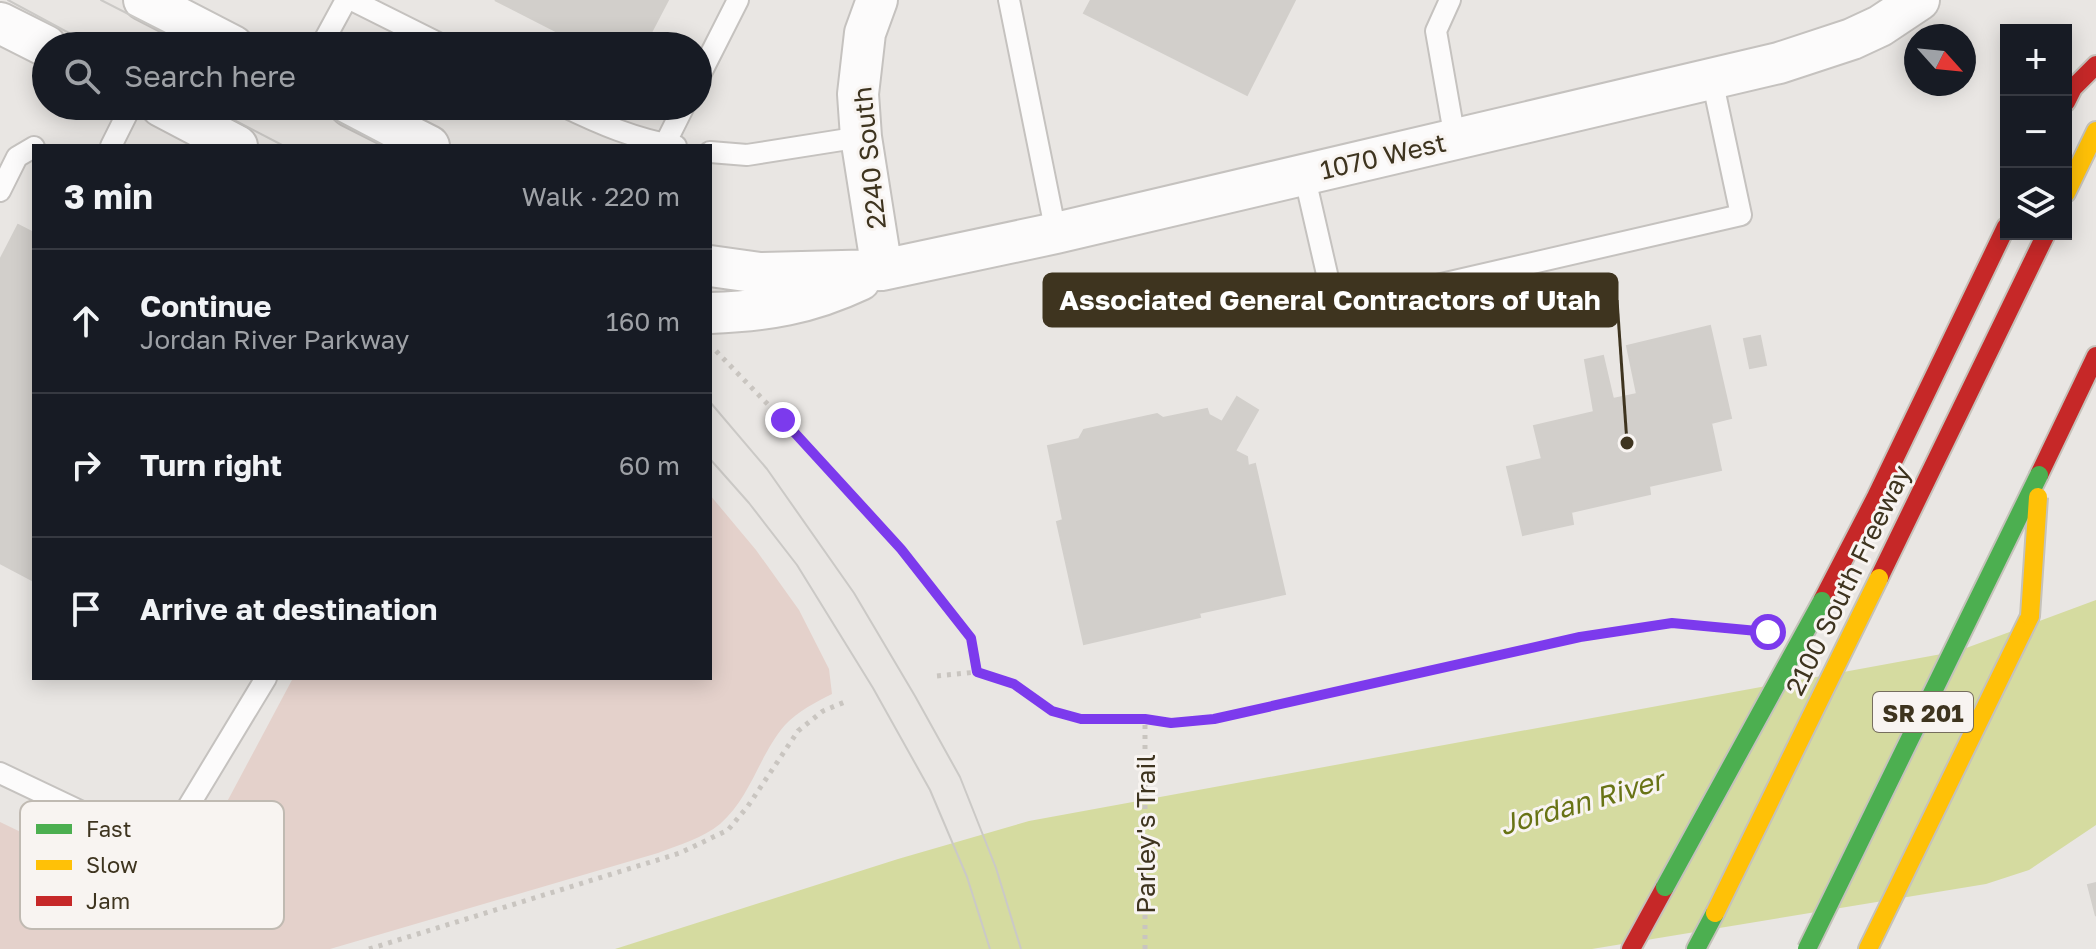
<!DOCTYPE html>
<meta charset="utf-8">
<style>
body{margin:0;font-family:"Golos Text",sans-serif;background:#20242c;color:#f1f3f6}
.controls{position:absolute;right:24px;top:24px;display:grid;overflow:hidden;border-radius:0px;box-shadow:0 4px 20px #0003}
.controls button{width:72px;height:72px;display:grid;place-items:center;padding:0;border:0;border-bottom:2px solid #363941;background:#171b24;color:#f1f3f6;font:40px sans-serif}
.compass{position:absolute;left:1904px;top:24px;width:72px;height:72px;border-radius:50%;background:#171b24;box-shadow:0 4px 20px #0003;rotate:117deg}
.stop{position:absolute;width:24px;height:24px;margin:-18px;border:6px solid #7c3aed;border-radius:50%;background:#fff}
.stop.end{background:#7c3aed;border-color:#fff;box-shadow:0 2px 8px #0008}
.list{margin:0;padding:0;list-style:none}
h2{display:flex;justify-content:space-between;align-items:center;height:104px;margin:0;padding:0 32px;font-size:34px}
h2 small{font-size:26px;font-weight:400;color:#9ea1a6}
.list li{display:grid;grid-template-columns:52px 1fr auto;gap:24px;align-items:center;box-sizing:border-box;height:144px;padding:0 32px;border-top:2px solid #363941}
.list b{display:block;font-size:30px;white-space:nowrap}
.list p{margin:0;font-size:26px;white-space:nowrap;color:#9ea1a6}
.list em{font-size:26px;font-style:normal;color:#9ea1a6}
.icon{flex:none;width:44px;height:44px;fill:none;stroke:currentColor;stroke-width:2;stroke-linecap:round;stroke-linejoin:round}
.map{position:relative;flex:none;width:2096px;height:949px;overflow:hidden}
.search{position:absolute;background:#171b24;box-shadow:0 4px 20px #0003;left:32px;top:32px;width:680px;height:88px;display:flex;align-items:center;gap:20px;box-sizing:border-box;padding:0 28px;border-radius:44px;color:#9ea1a6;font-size:30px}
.panel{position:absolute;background:#171b24;box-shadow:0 4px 20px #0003;left:32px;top:144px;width:680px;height:536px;border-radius:0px}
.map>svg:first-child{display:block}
.green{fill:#e4d1cb}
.water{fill:#d5dba0}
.building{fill:#d2cfcb;stroke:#d2cfcb;stroke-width:2}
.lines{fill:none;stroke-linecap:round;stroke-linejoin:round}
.lane-casing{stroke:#c5c2bf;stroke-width:24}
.street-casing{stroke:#c5c2bf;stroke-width:44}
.fast-casing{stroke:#c5c2bb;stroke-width:22}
.slow-casing{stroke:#c5c2bb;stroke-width:22}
.jam-casing{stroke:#c5c2bb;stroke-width:22}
.path{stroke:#c9c5c0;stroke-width:5;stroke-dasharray:4 6;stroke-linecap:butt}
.lane{stroke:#fcfbfb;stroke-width:20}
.street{stroke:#fcfbfb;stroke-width:40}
.fast{stroke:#4caf50;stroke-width:18}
.slow{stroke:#ffc107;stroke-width:18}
.jam{stroke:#c62828;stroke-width:18}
.tram{stroke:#cbc9c6;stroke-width:2}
.fast-bridge-casing{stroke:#c5c2bb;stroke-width:22;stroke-linecap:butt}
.slow-bridge-casing{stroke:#c5c2bb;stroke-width:22;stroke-linecap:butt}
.fast-bridge{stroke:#4caf50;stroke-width:18}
.slow-bridge{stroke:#ffc107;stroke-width:18}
.route{stroke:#7c3aed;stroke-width:10}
.labels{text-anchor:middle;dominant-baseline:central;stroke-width:6;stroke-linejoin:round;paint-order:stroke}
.shield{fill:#f8f4f1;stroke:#766e5e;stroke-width:2}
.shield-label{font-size:24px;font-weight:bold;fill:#3e341f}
.street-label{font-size:26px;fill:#3e341f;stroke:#f8f4f1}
.water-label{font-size:28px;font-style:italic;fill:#687315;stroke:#f8f4f1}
.key{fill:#f8f4f1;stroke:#c0bab2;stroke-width:2}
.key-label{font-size:22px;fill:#3e341f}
.leader{fill:none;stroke:#3e341f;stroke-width:3}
.callout-dot{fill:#3e341f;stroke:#f8f4f1;stroke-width:3}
.callout{fill:#3e341f;stroke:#3e341f;stroke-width:3}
.callout-label{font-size:28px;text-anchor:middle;font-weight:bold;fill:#fff}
</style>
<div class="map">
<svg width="2096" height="949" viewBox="0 0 2096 949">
<rect width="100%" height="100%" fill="#e9e6e3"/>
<path class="green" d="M 710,495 L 756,550 L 799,610 L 829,669 L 832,694 C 816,702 798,711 785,725 C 759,755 751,797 720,824 C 703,838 679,845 658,853 L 330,949 L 0,949 L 0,822 L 172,905 L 293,678 L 710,678 Z"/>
<path class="water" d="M 2096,600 L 2096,825 L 2029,870 L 1986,884 L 1592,949 L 615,949 L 898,859 L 1029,821 L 1958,651 Z"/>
<path class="building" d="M 495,0 L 668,0 L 644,46 L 585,46 Z
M 1091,0 L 1295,0 L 1247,95 L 1084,13 Z
M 18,225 L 34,233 L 34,581 L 0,563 L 0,260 Z
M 1710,326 L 1731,418 L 1711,423 L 1721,470 L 1649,486 L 1650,494 L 1571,512 L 1573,524 L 1523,535 L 1507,467 L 1542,459 L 1534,426 L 1594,412 L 1585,360 L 1603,356 L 1613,399 L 1637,394 L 1627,346 Z
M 1760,336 L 1766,365 L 1750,368 L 1744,339 Z
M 1237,397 L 1258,410 L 1235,451 L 1247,457 L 1248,466 L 1255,464 L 1285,594 L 1199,613 L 1200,617 L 1084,644 L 1057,522 L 1063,520 L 1048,446 L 1079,439 L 1084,430 L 1157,414 L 1163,418 L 1207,409 L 1209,415 L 1222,422 Z
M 2096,883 L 2096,916 L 2088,885 Z"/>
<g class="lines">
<g class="lane-casing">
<path id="lane" d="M 352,0 L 444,46
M 1009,0 L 1056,233
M 1450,0 L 1436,31 L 1455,139
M 321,46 L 346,0
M 698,79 L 738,0
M 563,106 C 600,124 635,139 676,146
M 665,144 L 684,106
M 111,146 L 131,106
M 710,152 L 747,155 L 861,137
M 1304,174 L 1330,287 L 1350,305 L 1741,215 L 1712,79
M 0,191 L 17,157 L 34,147
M 0,773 L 162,850 L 266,678"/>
</g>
<g class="street-casing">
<path id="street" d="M 144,0 L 233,46
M 877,0 L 865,33 L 858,94 L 861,137 L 882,270
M 0,23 L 46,46
M 161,106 L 237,146
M 350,106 L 429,146
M 710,266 L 760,273 L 882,270 L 1056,233 L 1779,63 L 1852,39 L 1880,26 L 1919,0
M 710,313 C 766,311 809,304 860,280"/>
</g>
<g class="fast-casing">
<path id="fast" d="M 1696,949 L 1715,913"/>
</g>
<g class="slow-casing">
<path id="slow" d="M 2066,193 L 2096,131
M 1868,949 L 2030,616"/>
</g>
<g class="jam-casing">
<path id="jam" d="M 2066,102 L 2073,88 L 2096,65
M 2039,475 L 2096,356
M 1879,578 L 2046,234
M 1822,601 L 1876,497 L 2006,227
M 1631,949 L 1665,887"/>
</g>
<path class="path" d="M 716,351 L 783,420 L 901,549 L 971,638 L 977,672
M 937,676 L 977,672 L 1014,684 L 1052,711 L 1081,719 L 1193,722 L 1580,637 L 1672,623 L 1761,632
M 369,949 L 680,853 L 728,830 L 748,806 L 798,731 L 823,711 L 847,701
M 1145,949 L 1145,719"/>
<use href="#lane" class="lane"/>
<use href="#street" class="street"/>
<use href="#fast" class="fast"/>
<use href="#slow" class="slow"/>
<use href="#jam" class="jam"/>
<path class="tram" d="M 8,0 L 93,46
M 101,0 L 191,46
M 207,106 L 284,146
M 309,106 L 385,146
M 710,402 L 767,469 L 854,593 L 915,696 L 960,777 L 996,868 L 1021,949
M 710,459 L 749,503 L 797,565 L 873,688 L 930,790 L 967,877 L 990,949"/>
<g class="fast-bridge-casing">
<path id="fast-bridge" d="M 1665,887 L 1822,601
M 1807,949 L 2039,475"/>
</g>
<g class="slow-bridge-casing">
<path id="slow-bridge" d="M 2030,616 L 2038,497
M 1715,913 L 1879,578"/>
</g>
<use href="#fast-bridge" class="fast-bridge"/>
<use href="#slow-bridge" class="slow-bridge"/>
</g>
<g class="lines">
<path class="route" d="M 783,420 L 901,549 L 971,638 L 977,672 L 1014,684 L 1052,711 L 1081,719 L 1145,719 L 1171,723 L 1214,719 L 1580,637 L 1672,623 L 1768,632"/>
</g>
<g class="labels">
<rect class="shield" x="1873" y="692" width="100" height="40" rx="6"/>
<g class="shield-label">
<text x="1923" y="712">SR 201</text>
</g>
<g class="street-label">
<text transform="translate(1383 156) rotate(-13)">1070 West</text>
<text transform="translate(869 158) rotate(-96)">2240 South</text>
<text transform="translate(1848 580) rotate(-64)">2100 South Freeway</text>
<text transform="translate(1145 834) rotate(-90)">Parley's Trail</text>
</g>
<g class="water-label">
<text transform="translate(1581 802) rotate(-16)">Jordan River</text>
</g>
</g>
<rect x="20" y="801" width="264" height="128" rx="12" class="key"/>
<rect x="36" y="824" width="36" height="10" fill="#4caf50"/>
<rect x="36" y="860" width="36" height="10" fill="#ffc107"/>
<rect x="36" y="896" width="36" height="10" fill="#c62828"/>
<g class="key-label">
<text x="86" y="837">Fast</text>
<text x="86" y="873">Slow</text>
<text x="86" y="909">Jam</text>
</g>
<path class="leader" d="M1627 443L1617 300"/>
<circle class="callout-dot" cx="1627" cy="443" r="8"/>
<rect class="callout" x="1044" y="274" width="573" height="52" rx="8"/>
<g class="callout-label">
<text x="1330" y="310">Associated General Contractors of Utah</text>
</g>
</svg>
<div class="controls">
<button>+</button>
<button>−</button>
<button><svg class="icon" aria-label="layers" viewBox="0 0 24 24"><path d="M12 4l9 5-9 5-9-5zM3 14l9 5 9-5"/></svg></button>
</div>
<svg class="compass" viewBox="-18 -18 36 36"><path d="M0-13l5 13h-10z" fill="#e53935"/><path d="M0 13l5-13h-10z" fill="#9ea1a6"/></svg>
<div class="stop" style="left:1768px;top:632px"></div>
<div class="stop end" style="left:783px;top:420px"></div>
<div class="search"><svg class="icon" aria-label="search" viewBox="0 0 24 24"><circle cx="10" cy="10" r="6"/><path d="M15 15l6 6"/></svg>Search here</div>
<section class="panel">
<h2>3 min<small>Walk · 220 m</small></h2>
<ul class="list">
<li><svg class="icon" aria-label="ahead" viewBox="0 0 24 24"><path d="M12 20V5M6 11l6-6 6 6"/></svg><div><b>Continue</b><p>Jordan River Parkway</p></div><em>160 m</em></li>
<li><svg class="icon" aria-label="right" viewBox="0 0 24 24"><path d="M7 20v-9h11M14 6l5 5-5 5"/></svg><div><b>Turn right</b></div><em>60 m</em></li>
<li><svg class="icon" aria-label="arrive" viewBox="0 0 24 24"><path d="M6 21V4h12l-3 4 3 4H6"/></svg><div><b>Arrive at destination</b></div></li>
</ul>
</section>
</div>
